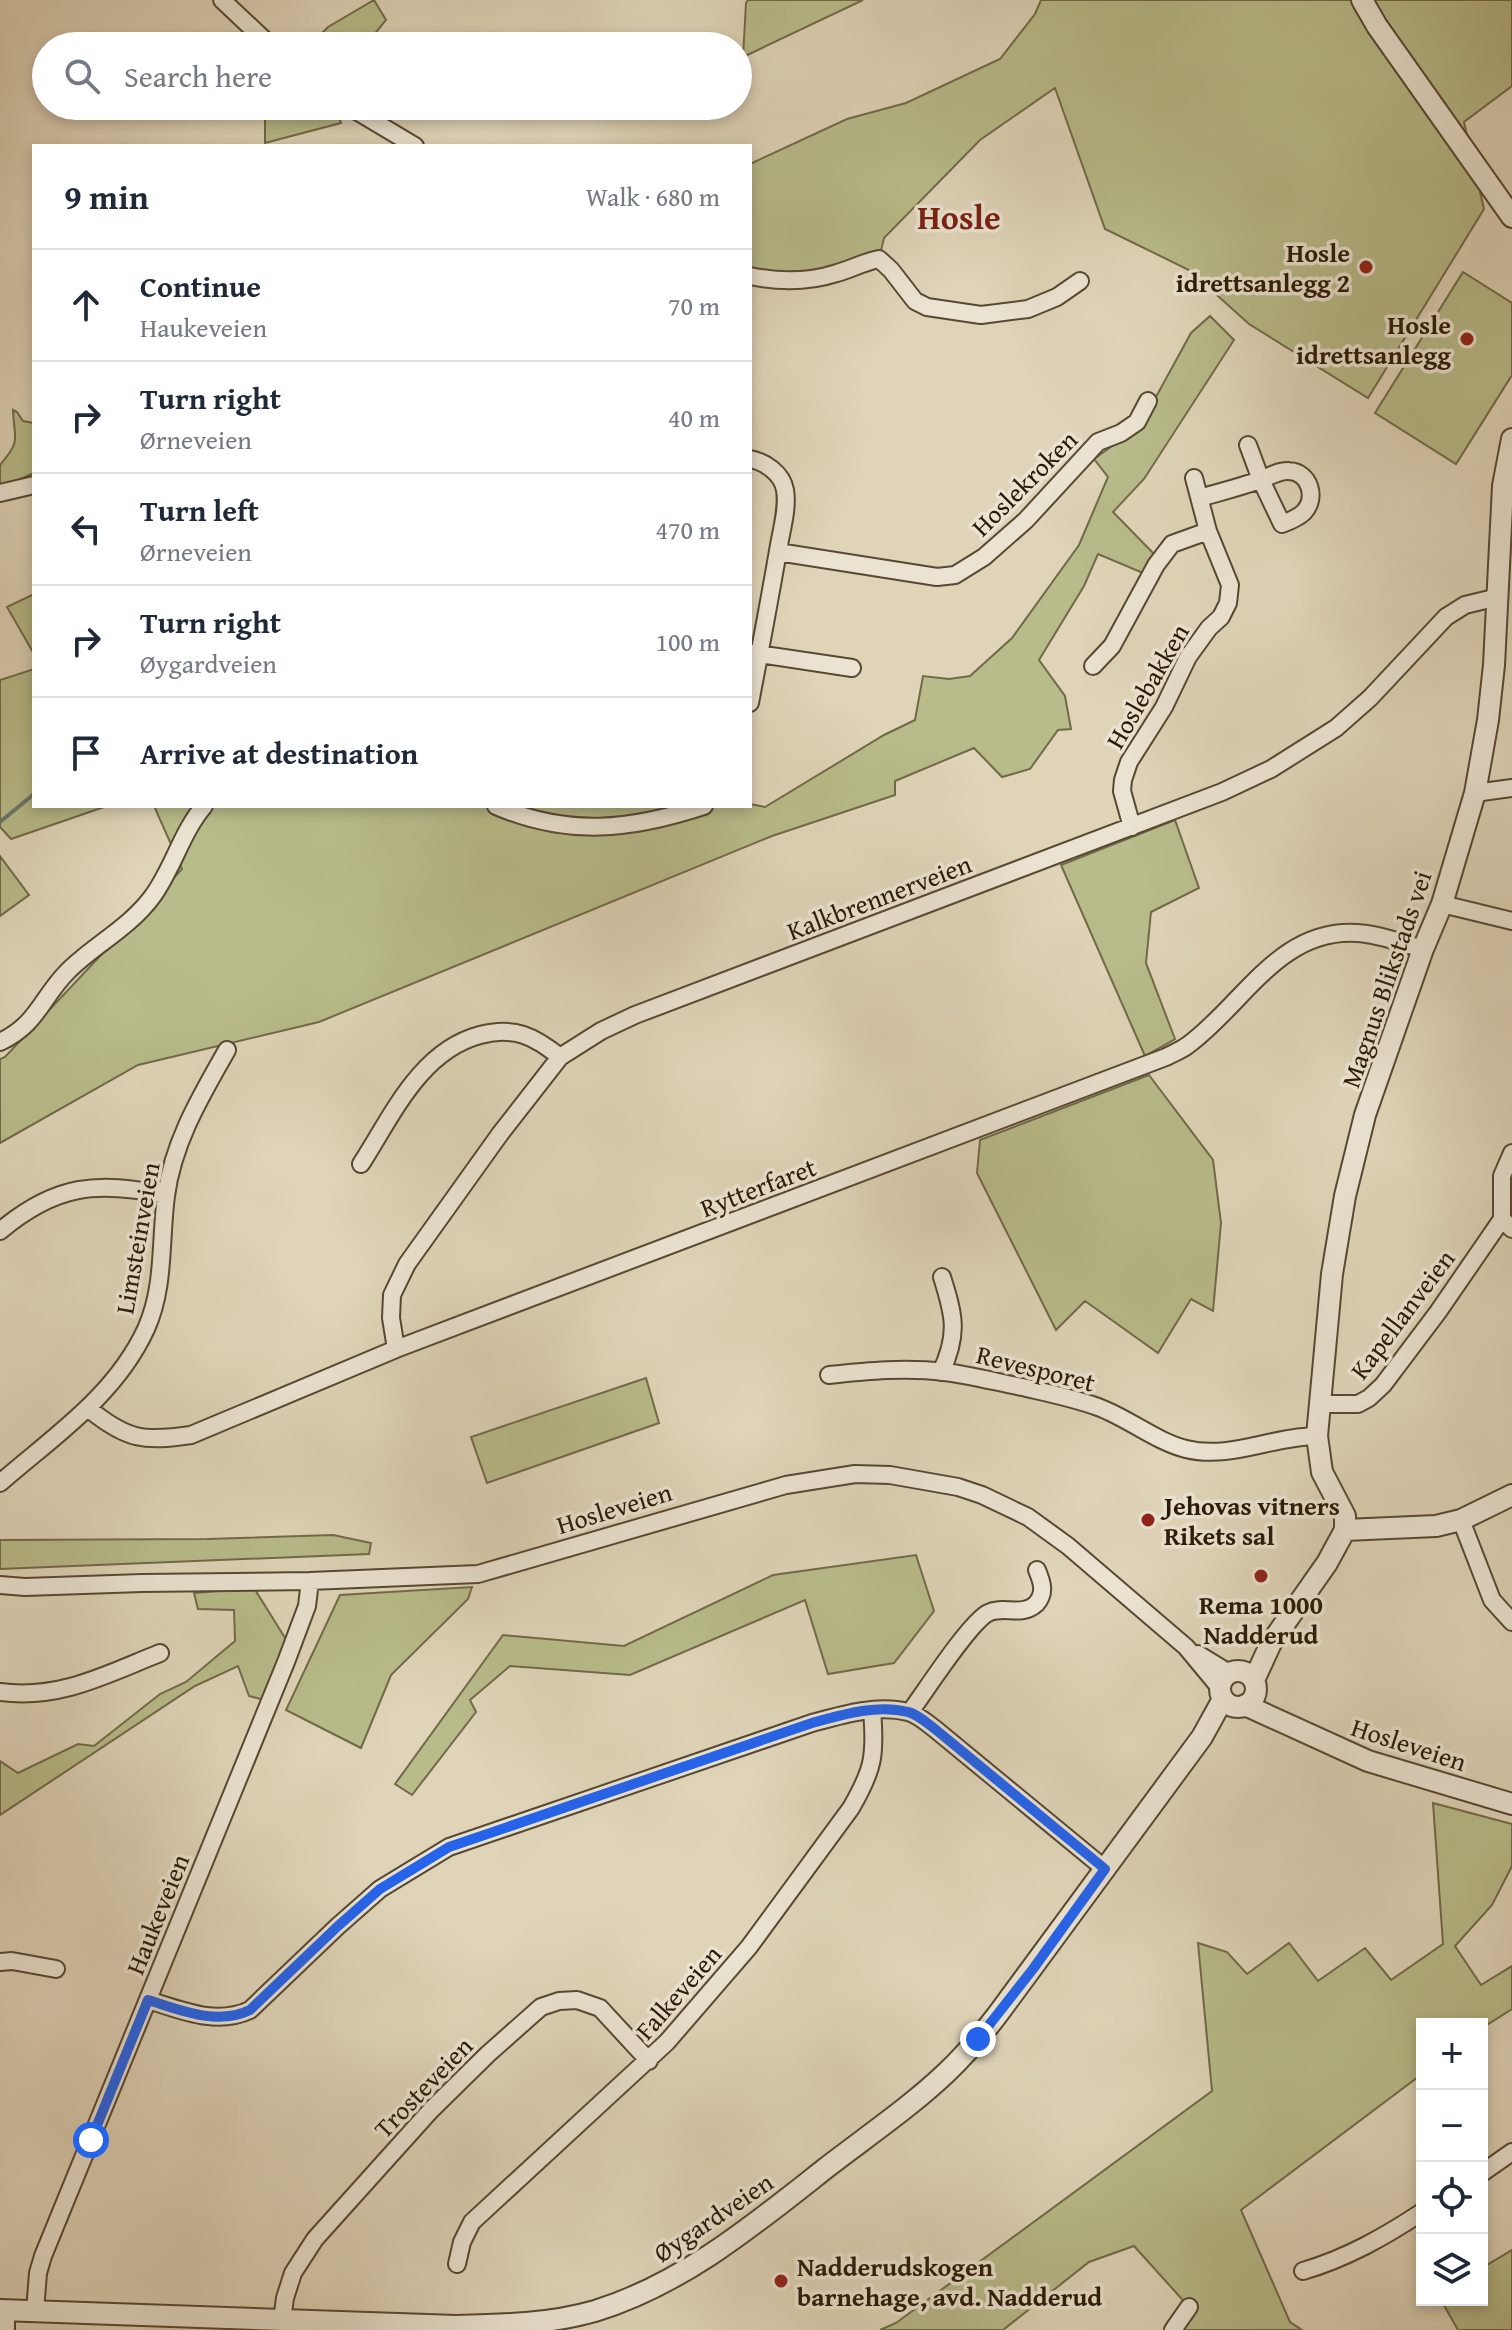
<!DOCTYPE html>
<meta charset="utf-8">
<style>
body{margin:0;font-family:"Gentium Book Plus",serif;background:#f2f2f3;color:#1f2937}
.controls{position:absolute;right:24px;bottom:24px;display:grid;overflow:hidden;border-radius:0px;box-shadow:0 4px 12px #0003}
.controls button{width:72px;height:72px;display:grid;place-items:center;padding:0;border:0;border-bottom:2px solid #e0e1e3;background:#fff;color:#1f2937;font:40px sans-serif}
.stop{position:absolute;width:24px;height:24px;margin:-18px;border:6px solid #2563eb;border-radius:50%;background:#fff}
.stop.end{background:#2563eb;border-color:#fff;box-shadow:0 2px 8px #0008}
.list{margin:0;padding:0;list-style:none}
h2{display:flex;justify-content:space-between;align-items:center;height:104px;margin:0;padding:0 32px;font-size:34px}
h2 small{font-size:26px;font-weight:400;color:#747a83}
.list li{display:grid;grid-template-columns:52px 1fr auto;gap:24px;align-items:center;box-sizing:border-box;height:112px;padding:0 32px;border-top:2px solid #e0e1e3}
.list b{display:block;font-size:30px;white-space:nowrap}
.list p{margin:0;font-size:26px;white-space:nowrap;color:#747a83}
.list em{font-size:26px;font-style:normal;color:#747a83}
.icon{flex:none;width:44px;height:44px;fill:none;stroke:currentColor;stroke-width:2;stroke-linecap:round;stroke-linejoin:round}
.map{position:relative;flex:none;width:1512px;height:2330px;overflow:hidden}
.search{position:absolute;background:#fff;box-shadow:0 4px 12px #0003;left:32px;top:32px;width:720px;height:88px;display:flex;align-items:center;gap:20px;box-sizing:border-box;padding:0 28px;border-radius:44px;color:#747a83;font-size:30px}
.panel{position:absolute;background:#fff;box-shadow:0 4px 12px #0003;left:32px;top:144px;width:720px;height:664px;border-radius:0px}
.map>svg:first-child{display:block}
.green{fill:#b8bb8a;stroke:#716a48;stroke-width:2}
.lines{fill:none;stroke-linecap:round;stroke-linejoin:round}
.stream{stroke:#6a786f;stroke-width:4}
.minor-casing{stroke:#574832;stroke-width:20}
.tertiary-casing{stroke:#574832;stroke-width:24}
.minor{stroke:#eae3d1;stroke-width:16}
.tertiary{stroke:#eae3d1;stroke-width:20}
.route{stroke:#2563eb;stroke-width:10}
.poi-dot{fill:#8f2418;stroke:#eae3d1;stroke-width:3}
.labels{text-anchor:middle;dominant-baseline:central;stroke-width:7;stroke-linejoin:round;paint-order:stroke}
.poi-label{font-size:26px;font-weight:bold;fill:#2a1a05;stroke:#eae3d1;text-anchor:end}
.street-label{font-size:26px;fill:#2a1a05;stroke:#eae3d1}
.district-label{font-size:34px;font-weight:bold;fill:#7a1f14;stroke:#eae3d1}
</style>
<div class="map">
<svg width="1512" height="2330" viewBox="0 0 1512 2330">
<rect width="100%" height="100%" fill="#dfd4b8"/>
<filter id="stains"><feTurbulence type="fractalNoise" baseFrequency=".0025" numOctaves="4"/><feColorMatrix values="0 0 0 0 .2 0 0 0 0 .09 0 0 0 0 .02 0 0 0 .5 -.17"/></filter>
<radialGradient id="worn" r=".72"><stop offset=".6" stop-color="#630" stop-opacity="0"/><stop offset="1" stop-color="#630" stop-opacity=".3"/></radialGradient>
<path class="green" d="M 374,0 L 386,20 L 365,46 L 309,46 L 328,27 Z
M 748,0 L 863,0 L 743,57 L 746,3 Z
M 1041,0 L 1512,0 L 1512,86 L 1464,122 L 1484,209 L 1368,398 L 1249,324 L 1189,270 L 1105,229 L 1055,88 L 980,140 L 884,238 L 879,259 L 837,274 L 750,276 L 750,164 L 847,119 L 906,103 L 1000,59 L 1035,14 Z
M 271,106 L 335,106 L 341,123 L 265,143 L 265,120 Z
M 1463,272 L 1512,303 L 1512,375 L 1456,464 L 1375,413 Z
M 1210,316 L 1234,340 L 1144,479 L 1113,512 L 1154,554 L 1143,573 L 1098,554 L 1084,586 L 1039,660 L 1065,696 L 1071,729 L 1058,730 L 1030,769 L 1002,777 L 974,748 L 895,781 L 895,795 L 772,836 L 319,1022 L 138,1065 L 0,1143 L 0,1059 L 5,1057 L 182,869 L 154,806 L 750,806 L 750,804 L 765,807 L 884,735 L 915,720 L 923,676 L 949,679 L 970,676 L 1012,638 L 1079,545 L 1108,477 L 1094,459 L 1133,431 L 1151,406 L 1191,333 Z
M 13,410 L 17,412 L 23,421 L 34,423 L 34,473 L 0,488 L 0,465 C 22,439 14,440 13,410 Z
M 34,594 L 34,654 L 7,607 Z
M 34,669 L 34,806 L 107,806 L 11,839 L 0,827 L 0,680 Z
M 1175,820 L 1199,888 L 1151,912 L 1146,963 L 1175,1039 L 1145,1056 L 1061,865 Z
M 0,856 L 29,895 L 0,916 Z
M 1149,1075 L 1213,1160 L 1221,1223 L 1213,1311 L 1191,1299 L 1158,1353 L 1085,1301 L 1056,1330 L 977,1173 L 980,1140 Z
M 646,1378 L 659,1423 L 487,1483 L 471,1437 Z
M 333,1535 L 371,1543 L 369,1554 L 0,1569 L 0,1540 L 207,1539 Z
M 916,1555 L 934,1611 L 894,1663 L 828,1674 L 805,1600 L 630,1675 L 510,1666 L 470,1700 L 476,1712 L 412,1795 L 395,1784 L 503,1635 L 624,1646 L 773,1575 Z
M 472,1587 L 468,1599 L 391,1675 L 361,1748 L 286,1710 L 340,1595 Z
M 254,1588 L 287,1641 L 264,1700 L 249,1696 L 238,1666 L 195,1686 L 0,1815 L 0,1761 L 18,1773 L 78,1744 L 94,1746 L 160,1694 L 186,1682 L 235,1641 L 234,1610 L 198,1609 L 194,1593 Z
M 1433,1803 L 1512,1824 L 1512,1866 L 1492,1905 L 1455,1946 L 1481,1985 L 1512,1966 L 1512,2009 L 1482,2028 L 1482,2024 L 1422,2024 L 1422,2074 L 1241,2210 L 1290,2322 L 1302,2330 L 1172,2330 L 1189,2307 L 1134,2246 L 1089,2262 L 1003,2330 L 880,2330 L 896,2323 L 1212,2091 L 1198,1943 L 1227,1952 L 1247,1974 L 1289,1943 L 1318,1981 L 1365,1948 L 1391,1980 L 1443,1944 Z
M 1512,2250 L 1512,2330 L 1458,2330 L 1441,2300 L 1482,2300 L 1482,2268 Z"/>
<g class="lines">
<path class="stream" d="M 0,822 L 34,794"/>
<g class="minor-casing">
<path id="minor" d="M 222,0 L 271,46
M 348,106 L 415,146
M 750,276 C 778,282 809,282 837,273 C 851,269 864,262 879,259 L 891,270 L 915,301 L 927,307 L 981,315 L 1028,309 L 1057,297 L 1080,281
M 750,459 C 765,462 782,473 785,490 C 788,507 782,528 779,545 C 770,598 760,650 750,703
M 0,493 L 34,485
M 1200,498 C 1220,492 1240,487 1260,480 C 1269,477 1279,470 1289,471 C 1310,472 1317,498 1304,512 C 1298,518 1290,521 1282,524 L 1261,480 L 1248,445
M 778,552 L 937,577 L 955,575 L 984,557 L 1026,520 L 1098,442 L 1121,433 L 1137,422 L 1148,401
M 752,653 L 852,668
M 1093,666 L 1112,646 L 1156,565 L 1172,544 L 1208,531
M 1475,793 L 1512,788
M 496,806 C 568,837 631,830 704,806
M 1132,827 L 1122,791 L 1123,780 L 1129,762 L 1164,707 L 1188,657 L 1209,628 L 1221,617 L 1228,603 L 1230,585 L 1208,531 L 1194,478
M 1442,904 L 1512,921
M 0,1042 C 38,1024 41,998 68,971 C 94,945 129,928 152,897 C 173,869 181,833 204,806
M 1512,1153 L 1502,1176 L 1502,1219 L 1512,1229
M 361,1164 C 392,1116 420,1051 480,1035 C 514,1026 534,1036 560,1057
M 0,1231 C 56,1184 97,1181 166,1195
M 396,1349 L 391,1318 L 392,1295 L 407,1264 L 500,1134 L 560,1057 L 601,1031 L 635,1015 L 1222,792 L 1271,769 L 1336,728 L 1370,698 L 1446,617 L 1465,605 L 1498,597
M 941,1372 C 959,1334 954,1315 942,1277
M 829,1375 C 867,1371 906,1367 944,1372 C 970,1375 996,1382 1022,1387 C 1048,1393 1073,1398 1098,1407 C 1128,1418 1155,1441 1186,1449 C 1230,1460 1273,1436 1317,1436
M 1321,1404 L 1358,1404 L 1369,1398 L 1383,1385 L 1438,1312 L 1502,1219
M 89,1409 C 127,1440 144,1442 191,1435 L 396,1349 L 1166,1057 C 1173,1053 1182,1050 1188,1045 C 1243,1005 1279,928 1357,933 C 1379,934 1401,943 1423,949
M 0,1483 C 54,1436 115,1396 146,1329 C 165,1287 160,1241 166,1196 C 173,1142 201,1096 227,1050
M 1461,1520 L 1492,1600 L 1512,1622
M 0,1585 L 25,1587 L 142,1583 L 310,1581 L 478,1574 L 786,1485 L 855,1474 L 890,1475 L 958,1487 L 982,1495 L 1028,1517 L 1068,1546 L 1186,1647 L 1220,1688
M 1198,1654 L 1229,1673
M 0,1692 C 60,1700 107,1674 160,1653
M 910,1712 C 925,1692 969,1623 988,1613 C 1003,1605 1022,1617 1036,1604 C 1046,1593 1042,1582 1037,1570
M 0,1962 L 12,1961 L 56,1969
M 148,2000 C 181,2010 216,2026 250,2010 L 338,1926 L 380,1889 L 449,1847 L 812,1723 C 841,1715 877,1704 908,1712 C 917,1714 927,1723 935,1729 L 1105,1869
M 1482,2173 L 1512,2152
M 457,2264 L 462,2242 L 472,2222 L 667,2042 L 749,1947 L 851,1808 C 873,1770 876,1756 872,1711
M 1303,2271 C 1347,2258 1384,2237 1422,2212
M 6,2311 L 6,2330
M 35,2311 L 38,2273 L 43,2256 L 286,1662 L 307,1606 L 310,1581
M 282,2320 L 285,2298 L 293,2273 L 315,2239 L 431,2110 L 488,2054 L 541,2007 L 559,2001 L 577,2000 L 600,2008 L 649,2061
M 1173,2330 L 1189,2307"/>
</g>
<g class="tertiary-casing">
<path id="tertiary" d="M 1362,0 L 1377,26 L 1512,217
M 1345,1530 L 1436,1526 L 1461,1520 L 1512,1495
M1220 1689a18 18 0 1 1 36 0a18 18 0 1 1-36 0Z
M 1254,1680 L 1271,1643 L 1327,1563 L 1345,1530 L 1345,1516 L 1322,1472 L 1317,1436 L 1332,1274 L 1345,1196 L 1365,1115 L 1423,949 L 1442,904 L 1475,793 L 1488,720 L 1494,665 L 1503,486 L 1512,439
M 1245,1705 L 1368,1761 L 1512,1804
M 0,2310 L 456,2326 C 502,2325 550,2324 595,2311 C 683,2284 755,2224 826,2168 C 866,2137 909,2108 946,2073 C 965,2055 982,2035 998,2014 L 1202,1737 L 1223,1699"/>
</g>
<use href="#minor" class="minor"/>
<use href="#tertiary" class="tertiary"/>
</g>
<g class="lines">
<path class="route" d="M 91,2140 L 148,2000 C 181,2010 217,2026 250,2010 L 338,1926 L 380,1889 L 449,1847 L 812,1723 C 841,1715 877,1704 908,1712 C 917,1714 927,1723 935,1729 L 1105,1869 L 1033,1969 L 978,2039"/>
</g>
<g class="poi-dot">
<circle cx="1366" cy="267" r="8"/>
<circle cx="1467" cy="339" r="8"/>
<circle cx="1148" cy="1520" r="8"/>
<circle cx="1261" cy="1576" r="8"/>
<circle cx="781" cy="2281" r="8"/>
</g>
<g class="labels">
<g class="poi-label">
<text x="1350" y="252">Hosle<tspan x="1350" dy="30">idrettsanlegg 2</tspan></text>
<text x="1451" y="324">Hosle<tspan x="1451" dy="30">idrettsanlegg</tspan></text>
<text x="1164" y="1505" text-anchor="start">Jehovas vitners<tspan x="1164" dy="30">Rikets sal</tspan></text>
<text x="1261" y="1604" text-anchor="middle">Rema 1000<tspan x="1261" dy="30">Nadderud</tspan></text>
<text x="797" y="2266" text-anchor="start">Nadderudskogen<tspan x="797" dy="30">barnehage, avd. Nadderud</tspan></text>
</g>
<g class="street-label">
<text transform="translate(1024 483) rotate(-45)">Hoslekroken</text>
<text transform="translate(1147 686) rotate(-60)">Hoslebakken</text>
<text transform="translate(879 897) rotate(-21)">Kalkbrennerveien</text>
<text transform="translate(1386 979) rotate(-71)">Magnus Blikstads vei</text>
<text transform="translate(758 1187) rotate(-21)">Rytterfaret</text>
<text transform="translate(137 1238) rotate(-80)">Limsteinveien</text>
<text transform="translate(1402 1314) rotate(-53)">Kapellanveien</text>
<text transform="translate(1036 1368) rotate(14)">Revesporet</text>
<text transform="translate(614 1508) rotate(-17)">Hosleveien</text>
<text transform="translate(1409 1744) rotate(18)">Hosleveien</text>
<text transform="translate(157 1914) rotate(-68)">Haukeveien</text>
<text transform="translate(678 1992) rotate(-49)">Falkeveien</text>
<text transform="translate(423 2087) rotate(-46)">Trosteveien</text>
<text transform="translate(713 2217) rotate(-34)">Øygardveien</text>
</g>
<g class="district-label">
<text x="959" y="216">Hosle</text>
</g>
</g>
<rect width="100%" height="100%" filter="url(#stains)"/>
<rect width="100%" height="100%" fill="url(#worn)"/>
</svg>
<div class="controls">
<button>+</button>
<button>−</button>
<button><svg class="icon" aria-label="locate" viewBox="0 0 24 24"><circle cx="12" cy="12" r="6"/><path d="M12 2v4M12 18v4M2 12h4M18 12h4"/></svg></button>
<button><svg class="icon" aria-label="layers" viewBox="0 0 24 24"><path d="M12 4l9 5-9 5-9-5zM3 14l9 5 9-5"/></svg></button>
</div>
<div class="stop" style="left:91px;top:2140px"></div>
<div class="stop end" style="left:978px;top:2039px"></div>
<div class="search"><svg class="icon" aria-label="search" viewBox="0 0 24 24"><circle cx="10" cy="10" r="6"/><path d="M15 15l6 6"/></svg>Search here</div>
<section class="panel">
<h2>9 min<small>Walk · 680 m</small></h2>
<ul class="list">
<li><svg class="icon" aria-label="ahead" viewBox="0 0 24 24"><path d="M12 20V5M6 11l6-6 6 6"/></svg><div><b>Continue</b><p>Haukeveien</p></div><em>70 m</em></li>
<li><svg class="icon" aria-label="right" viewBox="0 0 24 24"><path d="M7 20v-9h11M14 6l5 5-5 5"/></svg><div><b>Turn right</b><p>Ørneveien</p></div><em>40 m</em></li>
<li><svg class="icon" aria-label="left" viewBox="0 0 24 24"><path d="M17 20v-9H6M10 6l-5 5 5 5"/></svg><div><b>Turn left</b><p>Ørneveien</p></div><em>470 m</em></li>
<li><svg class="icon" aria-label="right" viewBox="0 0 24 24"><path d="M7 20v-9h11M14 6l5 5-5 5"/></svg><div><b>Turn right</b><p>Øygardveien</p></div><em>100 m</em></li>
<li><svg class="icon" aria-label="arrive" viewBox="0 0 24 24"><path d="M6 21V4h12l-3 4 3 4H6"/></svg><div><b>Arrive at destination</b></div></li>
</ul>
</section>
</div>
